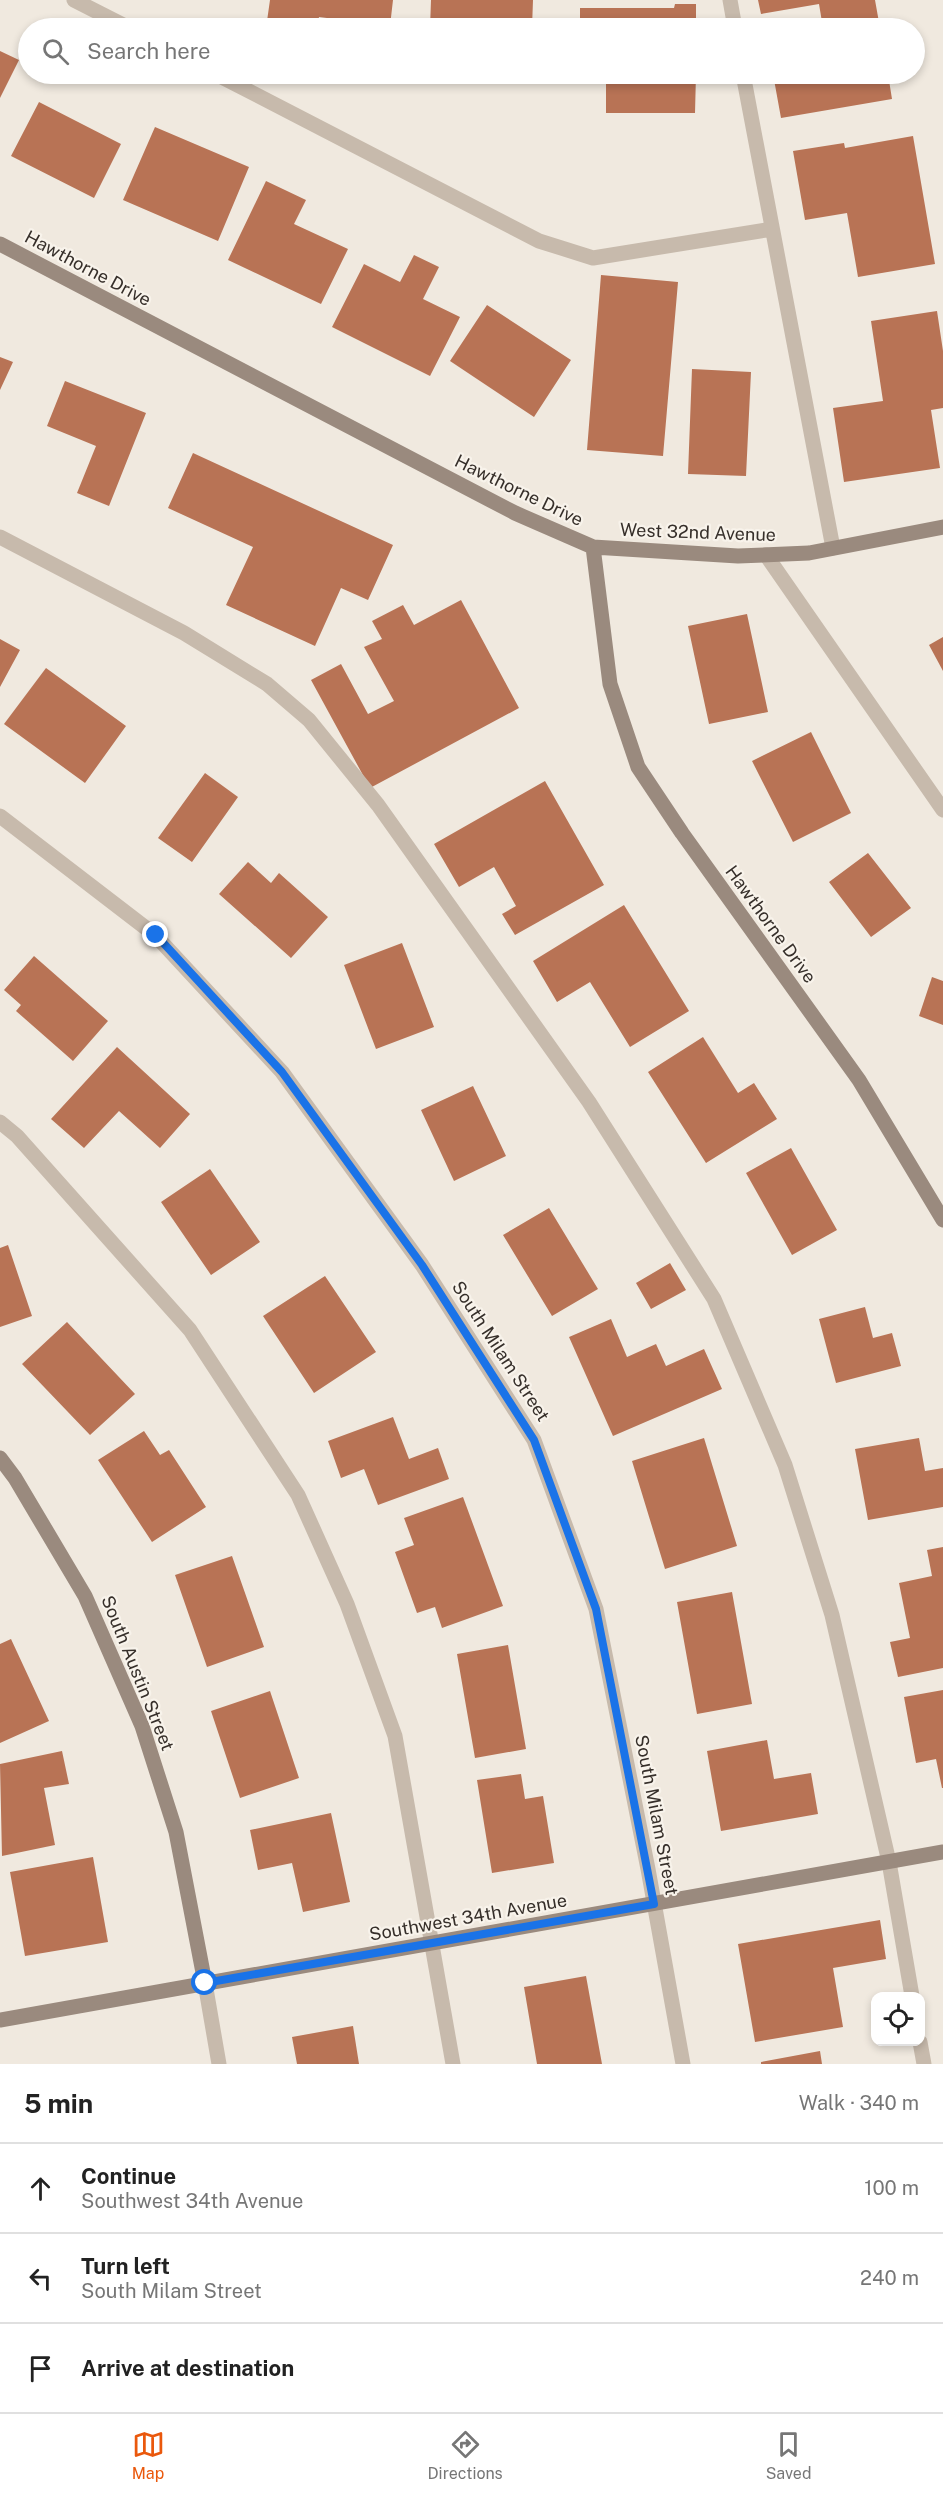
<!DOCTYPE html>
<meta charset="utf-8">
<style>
body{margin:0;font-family:"Public Sans",sans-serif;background:#f2f2f2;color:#222}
.controls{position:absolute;right:18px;bottom:18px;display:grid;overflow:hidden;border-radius:12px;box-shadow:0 3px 9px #0003}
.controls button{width:54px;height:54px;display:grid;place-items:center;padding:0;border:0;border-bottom:2px solid #e0e0e0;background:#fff;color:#222;font:30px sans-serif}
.stop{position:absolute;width:18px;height:18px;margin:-14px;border:4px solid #1a73e8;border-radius:50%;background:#fff}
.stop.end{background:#1a73e8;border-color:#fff;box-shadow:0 2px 6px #0008}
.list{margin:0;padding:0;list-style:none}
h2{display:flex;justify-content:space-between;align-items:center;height:78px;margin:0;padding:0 24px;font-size:26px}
h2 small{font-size:20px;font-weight:400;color:#767676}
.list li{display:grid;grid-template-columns:39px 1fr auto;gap:18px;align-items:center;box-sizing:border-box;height:90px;padding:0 24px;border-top:2px solid #e0e0e0}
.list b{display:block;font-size:22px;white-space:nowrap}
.list p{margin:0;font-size:20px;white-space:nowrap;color:#767676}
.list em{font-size:20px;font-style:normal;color:#767676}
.icon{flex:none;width:33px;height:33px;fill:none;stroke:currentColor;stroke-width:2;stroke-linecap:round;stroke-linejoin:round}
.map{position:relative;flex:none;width:943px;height:2064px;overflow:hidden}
.search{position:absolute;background:#fff;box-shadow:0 3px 9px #0003;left:18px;right:18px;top:18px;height:66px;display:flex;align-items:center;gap:15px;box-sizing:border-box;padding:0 21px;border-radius:33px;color:#767676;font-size:22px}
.sheet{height:348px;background:#fff}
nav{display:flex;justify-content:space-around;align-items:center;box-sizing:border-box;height:84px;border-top:2px solid #e0e0e0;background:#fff;font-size:16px;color:#767676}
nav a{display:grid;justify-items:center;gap:3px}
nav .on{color:#ea580c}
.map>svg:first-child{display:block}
.building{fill:#b87355}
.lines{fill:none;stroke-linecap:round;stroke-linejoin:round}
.lane{stroke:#c7baac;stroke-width:15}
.street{stroke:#c7baac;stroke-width:15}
.secondary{stroke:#9a8a7e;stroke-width:15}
.route{stroke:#1a73e8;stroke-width:8}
.labels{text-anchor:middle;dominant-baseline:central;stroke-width:4.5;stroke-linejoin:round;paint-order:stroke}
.street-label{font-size:18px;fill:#362f2a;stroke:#f8f3eb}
</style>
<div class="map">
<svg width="943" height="2064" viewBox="0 0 943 2064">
<rect width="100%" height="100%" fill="#f0e9df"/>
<path class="building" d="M 270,0 L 393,0 L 390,26 L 319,17 L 317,28 L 266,28 Z
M 431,0 L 533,0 L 532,28 L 430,28 Z
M 758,0 L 875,0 L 880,28 L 823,28 L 819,4 L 761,14 Z
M 675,4 L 696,4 L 696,28 L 580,28 L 580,8 L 674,8 Z
M 0,51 L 19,60 L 0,98 Z
M 606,74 L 696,74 L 695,113 L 606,113 Z
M 773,74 L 888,74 L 892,99 L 781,118 Z
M 39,102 L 121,144 L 94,198 L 11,156 Z
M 155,127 L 249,167 L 218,241 L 123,200 Z
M 913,136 L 935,264 L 858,277 L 847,213 L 805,220 L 793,151 L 844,143 L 845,148 Z
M 266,181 L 306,200 L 294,224 L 348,249 L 321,304 L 228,260 Z
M 414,255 L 439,267 L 423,299 L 460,317 L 430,376 L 332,327 L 364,264 L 400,282 Z
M 601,275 L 678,282 L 663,456 L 587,450 Z
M 487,305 L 571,360 L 534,417 L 450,361 Z
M 937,311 L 943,351 L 943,408 L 931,410 L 940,468 L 844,482 L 833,408 L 883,401 L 871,321 Z
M 0,357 L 13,362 L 0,390 Z
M 692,369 L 751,372 L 746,476 L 688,474 Z
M 65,381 L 146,413 L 109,506 L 77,493 L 96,446 L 47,426 Z
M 193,453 L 393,545 L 368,600 L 341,588 L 315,646 L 226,605 L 253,547 L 168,508 Z
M 461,600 L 519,708 L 370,788 L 311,680 L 341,664 L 368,714 L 394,701 L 364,647 L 382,639 L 372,621 L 403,605 L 414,625 Z
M 747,614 L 768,712 L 709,724 L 688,626 Z
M 943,637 L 943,671 L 929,645 Z
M 0,639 L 20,650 L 0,687 Z
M 46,668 L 126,726 L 85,783 L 4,724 Z
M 811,732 L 851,813 L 793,842 L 752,761 Z
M 205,773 L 238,797 L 192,862 L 158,838 Z
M 545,781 L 604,885 L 515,935 L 502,914 L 516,906 L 494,867 L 459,887 L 434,844 Z
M 868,853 L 911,908 L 871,937 L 829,882 Z
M 248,862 L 271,883 L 279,873 L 328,917 L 291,958 L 219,894 Z
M 624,905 L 689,1011 L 630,1047 L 590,982 L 557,1002 L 533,961 Z
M 402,943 L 434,1027 L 376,1049 L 344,965 Z
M 34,956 L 108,1021 L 73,1061 L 16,1011 L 21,1005 L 4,990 Z
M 932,977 L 943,981 L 943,1025 L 919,1016 Z
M 703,1037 L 738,1093 L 754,1083 L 777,1119 L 706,1163 L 648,1072 Z
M 117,1047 L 190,1114 L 160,1148 L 119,1111 L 84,1148 L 51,1119 Z
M 473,1086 L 506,1156 L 454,1181 L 421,1110 Z
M 791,1148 L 837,1230 L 792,1255 L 746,1173 Z
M 210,1169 L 260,1242 L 211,1275 L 161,1202 Z
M 549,1208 L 598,1289 L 552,1316 L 503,1235 Z
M 8,1245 L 32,1316 L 0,1327 L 0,1248 Z
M 670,1263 L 686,1290 L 651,1309 L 636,1283 Z
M 325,1276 L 376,1352 L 314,1393 L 263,1316 Z
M 865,1307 L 873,1338 L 892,1333 L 901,1366 L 836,1383 L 819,1319 Z
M 611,1319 L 627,1357 L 656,1344 L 666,1366 L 704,1349 L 722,1389 L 613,1436 L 569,1337 Z
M 67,1322 L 135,1394 L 90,1435 L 22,1364 Z
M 393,1417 L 409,1459 L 438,1448 L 449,1479 L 378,1505 L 364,1469 L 341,1478 L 328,1441 Z
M 144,1431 L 160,1455 L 169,1450 L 206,1507 L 152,1542 L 98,1460 Z
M 704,1438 L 737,1546 L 665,1569 L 632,1461 Z
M 919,1438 L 925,1471 L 943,1468 L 943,1507 L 868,1520 L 855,1449 Z
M 463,1497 L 503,1606 L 442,1628 L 435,1607 L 417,1613 L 395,1552 L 414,1545 L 404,1518 Z
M 943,1547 L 943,1668 L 898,1677 L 890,1642 L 910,1638 L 899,1583 L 932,1576 L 927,1550 Z
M 232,1556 L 264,1647 L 207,1667 L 175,1575 Z
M 732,1592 L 752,1704 L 697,1714 L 677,1602 Z
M 11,1639 L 49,1721 L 0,1743 L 0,1644 Z
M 508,1645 L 526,1749 L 475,1758 L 457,1654 Z
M 943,1690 L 943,1788 L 942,1788 L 936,1759 L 916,1763 L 904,1697 Z
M 270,1691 L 299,1778 L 240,1798 L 211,1711 Z
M 767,1740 L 774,1779 L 811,1773 L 818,1814 L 721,1831 L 707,1751 Z
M 62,1751 L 69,1784 L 44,1788 L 55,1845 L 2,1856 L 0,1764 Z
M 521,1774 L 525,1799 L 543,1796 L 554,1863 L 492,1873 L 477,1780 Z
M 331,1813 L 350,1902 L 303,1912 L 292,1863 L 258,1870 L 250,1830 Z
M 93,1857 L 108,1942 L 25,1956 L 10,1872 Z
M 880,1920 L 886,1959 L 833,1968 L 843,2027 L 755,2042 L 738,1944 Z
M 586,1976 L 602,2064 L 537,2064 L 524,1987 Z
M 353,2026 L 359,2064 L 297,2064 L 292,2037 Z
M 820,2051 L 822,2064 L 761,2064 L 761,2062 Z"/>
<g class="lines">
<path class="lane" d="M 74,0 L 129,28
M 730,0 L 735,28
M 216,74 L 539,241 L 593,258 L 772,229
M 743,74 L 833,548
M 0,537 L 184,633 L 267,684 L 309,720 L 378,805 L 589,1102 L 714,1299 L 785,1465 L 832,1615 L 889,1862 L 912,1996
M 766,555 L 943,810
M 0,1122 L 17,1136 L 190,1330 L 298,1495 L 347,1604 L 395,1736 L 453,2064
M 920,2042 L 924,2064"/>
<path class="street" d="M 0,816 L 155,935 L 282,1072 L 422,1265 L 534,1440 L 596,1609 L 648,1869 L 683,2064
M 205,1983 L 219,2064"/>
<path class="secondary" d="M 0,244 L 515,513 L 593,547 L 738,556 L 809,553 L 943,527
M 593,547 L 610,684 L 638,767 L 682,833 L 859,1080 L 943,1220
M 0,1458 L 15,1478 L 85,1596 L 142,1726 L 176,1832 L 205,1983
M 0,2020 L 943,1852"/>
</g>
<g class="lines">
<path class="route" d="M 156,935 L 282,1072 L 422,1265 L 534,1440 L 596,1609 L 654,1904 L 205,1983"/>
</g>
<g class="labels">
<g class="street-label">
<text transform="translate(88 268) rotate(28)">Hawthorne Drive</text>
<text transform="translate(519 490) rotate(26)">Hawthorne Drive</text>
<text transform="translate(698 532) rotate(2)">West 32nd Avenue</text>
<text transform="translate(771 924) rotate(54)">Hawthorne Drive</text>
<text transform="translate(501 1351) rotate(57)">South Milam Street</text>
<text transform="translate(138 1673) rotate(68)">South Austin Street</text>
<text transform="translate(657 1815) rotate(79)">South Milam Street</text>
<text transform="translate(468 1917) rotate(-10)">Southwest 34th Avenue</text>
</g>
</g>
</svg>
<div class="controls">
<button><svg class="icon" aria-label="locate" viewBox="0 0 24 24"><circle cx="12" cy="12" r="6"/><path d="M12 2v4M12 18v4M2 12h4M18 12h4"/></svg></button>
</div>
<div class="stop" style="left:205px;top:1983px"></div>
<div class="stop end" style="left:156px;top:935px"></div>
<div class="search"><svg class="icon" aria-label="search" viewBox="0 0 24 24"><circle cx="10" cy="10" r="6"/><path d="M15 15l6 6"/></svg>Search here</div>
</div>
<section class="sheet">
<h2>5 min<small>Walk · 340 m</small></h2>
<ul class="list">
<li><svg class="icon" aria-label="ahead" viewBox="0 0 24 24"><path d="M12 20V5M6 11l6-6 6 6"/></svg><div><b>Continue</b><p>Southwest 34th Avenue</p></div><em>100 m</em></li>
<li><svg class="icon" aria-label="left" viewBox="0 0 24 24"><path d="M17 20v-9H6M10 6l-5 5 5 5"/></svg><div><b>Turn left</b><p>South Milam Street</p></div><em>240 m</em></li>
<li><svg class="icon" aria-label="arrive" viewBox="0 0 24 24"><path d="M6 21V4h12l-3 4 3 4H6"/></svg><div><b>Arrive at destination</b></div></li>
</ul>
</section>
<nav>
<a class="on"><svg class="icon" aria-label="map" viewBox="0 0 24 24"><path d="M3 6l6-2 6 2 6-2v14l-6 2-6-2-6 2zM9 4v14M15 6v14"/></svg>Map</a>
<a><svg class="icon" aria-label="directions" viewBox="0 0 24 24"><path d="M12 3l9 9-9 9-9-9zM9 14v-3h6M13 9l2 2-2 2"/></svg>Directions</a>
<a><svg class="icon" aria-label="saved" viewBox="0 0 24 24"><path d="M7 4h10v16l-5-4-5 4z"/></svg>Saved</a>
</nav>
